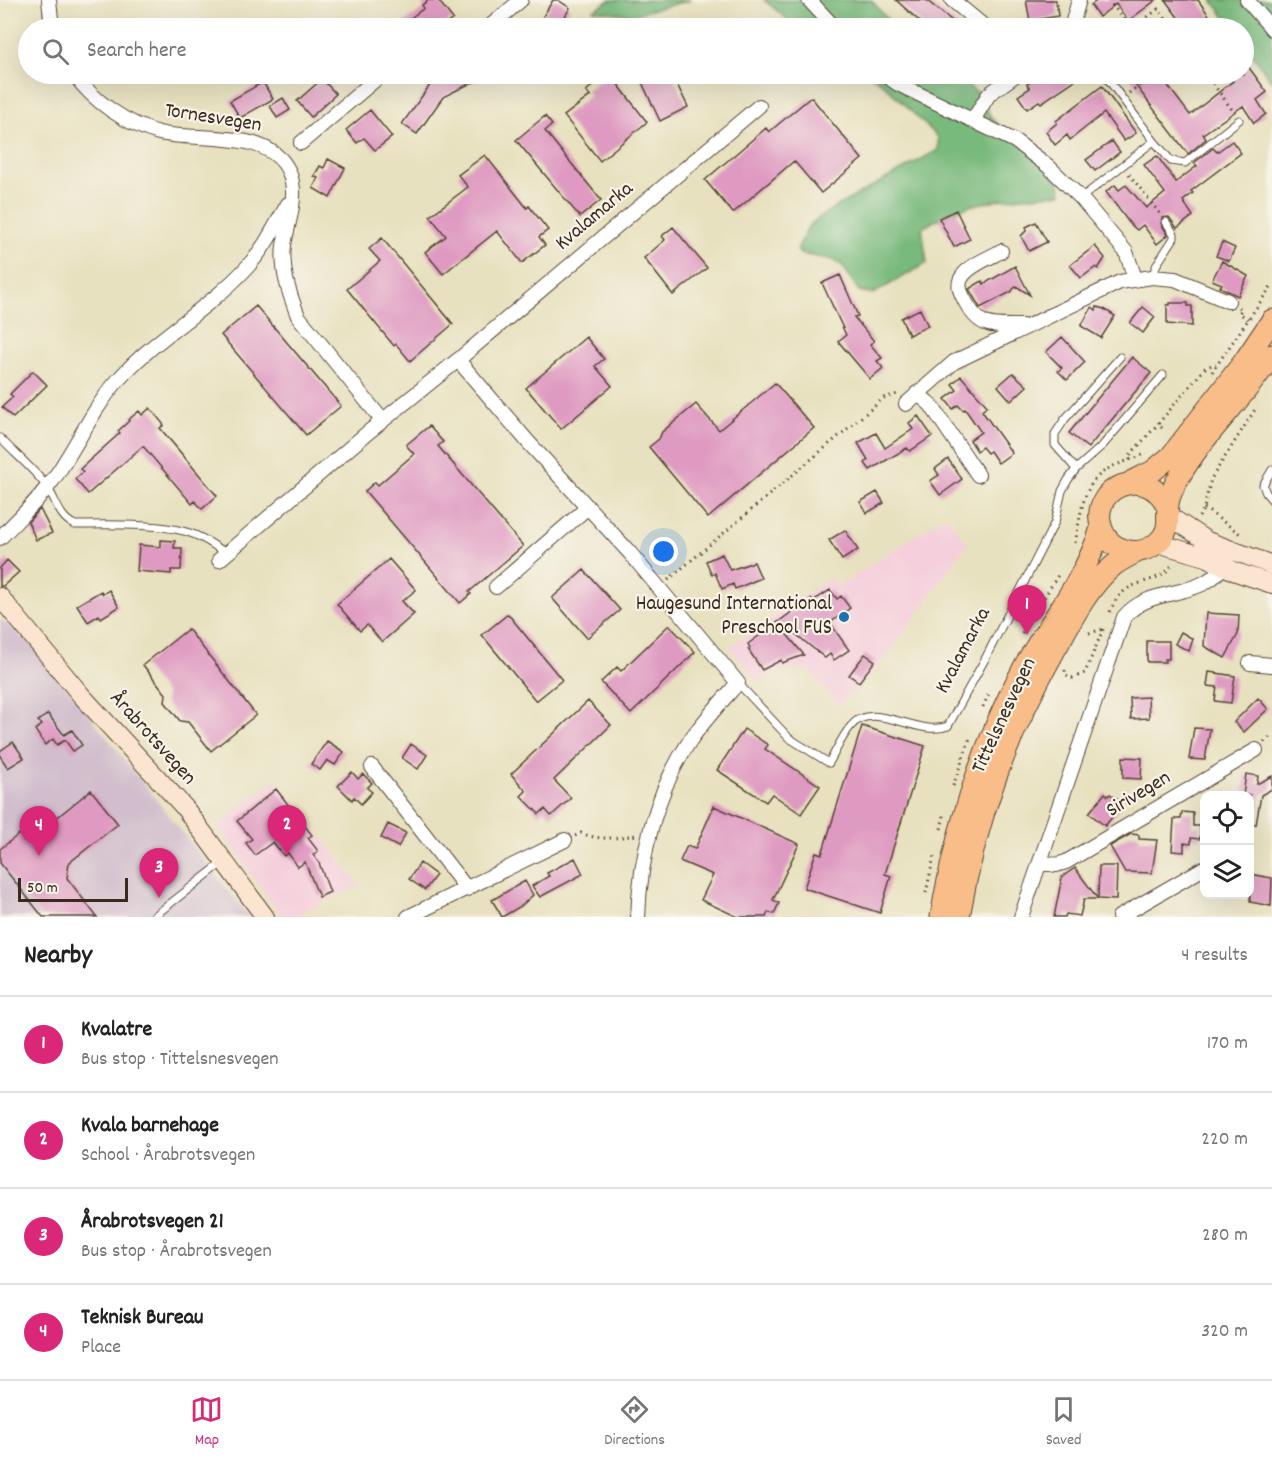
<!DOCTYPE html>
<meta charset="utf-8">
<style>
body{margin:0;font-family:Dekko,sans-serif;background:#f2f2f2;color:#222}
.controls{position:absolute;right:18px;bottom:18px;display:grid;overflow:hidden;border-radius:12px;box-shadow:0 6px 24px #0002}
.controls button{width:54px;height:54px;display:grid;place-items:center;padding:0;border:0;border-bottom:2px solid #e0e0e0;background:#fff;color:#222;font:30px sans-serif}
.scale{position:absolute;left:18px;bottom:15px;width:110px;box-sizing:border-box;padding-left:6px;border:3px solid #3b2a1e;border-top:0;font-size:16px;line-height:21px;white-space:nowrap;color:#3b2a1e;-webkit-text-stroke:4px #f7f3e8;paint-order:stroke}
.you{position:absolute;left:664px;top:552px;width:21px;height:21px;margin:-15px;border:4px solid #fff;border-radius:50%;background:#1a73e8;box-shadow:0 0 0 9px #1a73e833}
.badge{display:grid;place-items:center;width:39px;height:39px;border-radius:50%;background:#db2777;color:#fff;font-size:20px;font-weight:700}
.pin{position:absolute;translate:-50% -50px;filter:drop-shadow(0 2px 3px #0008)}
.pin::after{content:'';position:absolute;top:32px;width:21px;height:18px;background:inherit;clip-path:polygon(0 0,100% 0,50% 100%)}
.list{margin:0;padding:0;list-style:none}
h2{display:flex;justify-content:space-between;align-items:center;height:78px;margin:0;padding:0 24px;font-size:26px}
h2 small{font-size:20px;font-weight:400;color:#767676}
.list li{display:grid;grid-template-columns:39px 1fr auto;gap:18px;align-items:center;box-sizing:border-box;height:96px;padding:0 24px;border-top:2px solid #e0e0e0}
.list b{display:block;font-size:22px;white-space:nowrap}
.list p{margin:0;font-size:20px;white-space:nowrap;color:#767676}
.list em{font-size:20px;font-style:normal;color:#767676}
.icon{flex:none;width:33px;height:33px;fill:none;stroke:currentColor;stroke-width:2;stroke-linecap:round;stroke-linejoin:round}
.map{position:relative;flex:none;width:1272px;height:917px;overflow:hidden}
.search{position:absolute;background:#fff;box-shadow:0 6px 24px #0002;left:18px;right:18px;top:18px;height:66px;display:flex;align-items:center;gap:15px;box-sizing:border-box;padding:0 21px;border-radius:33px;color:#767676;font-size:22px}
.sheet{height:462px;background:#fff}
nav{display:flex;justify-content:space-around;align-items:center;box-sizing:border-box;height:84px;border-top:2px solid #e0e0e0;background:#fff;font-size:16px;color:#767676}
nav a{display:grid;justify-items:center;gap:3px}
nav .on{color:#db2777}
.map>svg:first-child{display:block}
.built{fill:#f5cfdc}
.industrial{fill:#d1bdcc}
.forest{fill:#78b97c;stroke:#5a724d;stroke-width:1.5}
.building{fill:#df9ac1}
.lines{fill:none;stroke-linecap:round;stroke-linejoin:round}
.lane-casing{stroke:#554536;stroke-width:9}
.street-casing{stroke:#554536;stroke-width:16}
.secondary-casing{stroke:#554536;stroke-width:20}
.primary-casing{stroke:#554536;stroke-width:23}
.path{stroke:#554536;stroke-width:3;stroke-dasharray:1.5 4.5;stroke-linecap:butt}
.lane{stroke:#fff;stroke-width:7}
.street{stroke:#fff;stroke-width:14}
.secondary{stroke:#fce5d0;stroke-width:18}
.primary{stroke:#f8bd89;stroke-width:21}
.poi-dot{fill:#1f6fb2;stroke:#f7f3e8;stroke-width:2}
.labels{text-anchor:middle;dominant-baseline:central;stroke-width:4.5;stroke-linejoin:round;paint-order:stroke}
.street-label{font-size:21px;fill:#3b2a1e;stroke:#f7f3e8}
.poi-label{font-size:21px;fill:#3b2a1e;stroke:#f7f3e8;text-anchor:end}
</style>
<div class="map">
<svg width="1272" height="917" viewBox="0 0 1272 917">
<rect width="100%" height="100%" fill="#f7f3e8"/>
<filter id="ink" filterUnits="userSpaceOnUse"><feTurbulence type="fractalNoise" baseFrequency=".0167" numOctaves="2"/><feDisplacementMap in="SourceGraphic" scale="12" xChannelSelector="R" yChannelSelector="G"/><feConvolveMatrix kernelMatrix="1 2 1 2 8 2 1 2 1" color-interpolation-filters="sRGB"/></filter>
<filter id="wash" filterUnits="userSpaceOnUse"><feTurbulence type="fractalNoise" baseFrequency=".008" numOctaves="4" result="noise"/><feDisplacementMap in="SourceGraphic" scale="24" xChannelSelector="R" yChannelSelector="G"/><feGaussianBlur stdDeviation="1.35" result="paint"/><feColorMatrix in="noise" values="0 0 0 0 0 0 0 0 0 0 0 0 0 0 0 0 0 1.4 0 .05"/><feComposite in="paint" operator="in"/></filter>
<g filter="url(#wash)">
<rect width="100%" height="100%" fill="#e8e1bf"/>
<path class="built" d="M 945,516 L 968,543 L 884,660 L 839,706 L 808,669 L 773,671 L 759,682 L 729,647 L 831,578 L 838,587 Z
M 275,780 L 360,885 L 293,917 L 282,917 L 218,826 Z"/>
<path class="industrial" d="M 0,619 L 36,648 L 249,917 L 0,917 Z"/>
<path class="forest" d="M 610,0 L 691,0 L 631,15 L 594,10 Z
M 764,0 L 871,0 L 895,28 L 798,28 Z
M 1212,0 L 1272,0 L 1272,82 L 1244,43 L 1244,28 L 1233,28 Z
M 868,74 L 952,74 L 979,94 L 992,119 L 1028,149 L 1059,180 L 1062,193 L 1003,199 L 973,205 L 948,213 L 922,228 L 927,263 L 873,294 L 859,291 L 842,265 L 830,259 L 800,254 L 797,250 L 809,225 L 832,209 L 938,150 L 938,137 L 881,82 Z"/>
<g id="blocks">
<path class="building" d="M 429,0 L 438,0 L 453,19 L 440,28 L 397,28 L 424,8 L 422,5 Z
M 553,0 L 558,0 L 570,8 L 558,28 L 536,28 Z
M 896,0 L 926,0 L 961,28 L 927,28 Z
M 1026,0 L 1056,0 L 1058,16 L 1030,21 Z
M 1098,0 L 1156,0 L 1128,21 L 1116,4 L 1099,17 L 1091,5 Z
M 1165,0 L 1198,0 L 1218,28 L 1186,28 Z
M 1244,61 L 1267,92 L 1257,100 L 1266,114 L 1254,123 L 1243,106 L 1203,134 L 1206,139 L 1188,154 L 1127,74 L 1159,74 L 1190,115 L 1233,81 L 1228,74 L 1244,74 Z
M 443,74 L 489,74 L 443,97 L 417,134 L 402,124 L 435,78 Z
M 595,74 L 610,74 L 647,122 L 600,161 L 564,116 L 590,96 L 586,91 L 600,80 Z
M 638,74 L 672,74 L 688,107 L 660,121 Z
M 1043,74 L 1084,74 L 1041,103 L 1039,101 L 1027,109 L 1018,96 L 1030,88 L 1027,84 Z
M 322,79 L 336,94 L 311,117 L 297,101 Z
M 263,82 L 273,99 L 240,118 L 230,101 Z
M 1102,86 L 1136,133 L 1124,141 L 1104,113 L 1070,140 L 1067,135 L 1055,145 L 1046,132 L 1057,123 L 1056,121 Z
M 811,97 L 862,159 L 821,193 L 794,161 L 733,213 L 705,180 L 766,128 L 769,132 Z
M 283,98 L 290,110 L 277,118 L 270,106 Z
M 370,110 L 392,137 L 375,150 L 364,138 L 357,143 L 346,130 Z
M 545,116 L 552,125 L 545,131 L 601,200 L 580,217 L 516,140 Z
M 1112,141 L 1120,152 L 1095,171 L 1086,160 Z
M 1232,141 L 1241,153 L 1191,191 L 1193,193 L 1183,201 L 1193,216 L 1177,228 L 1169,217 L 1162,218 L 1161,223 L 1168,235 L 1157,244 L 1143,225 L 1137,230 L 1130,224 L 1106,192 L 1115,185 L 1119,190 L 1126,185 L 1146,208 L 1165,193 L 1144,165 L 1157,156 L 1176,182 L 1197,166 L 1194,163 L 1213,148 L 1217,152 Z
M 485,155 L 527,208 L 529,206 L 548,230 L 539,237 L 545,245 L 522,263 L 497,231 L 443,274 L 425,252 L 446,236 L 430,216 L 468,187 L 458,175 Z
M 328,159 L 345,168 L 330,198 L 313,188 L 318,178 L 314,176 L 320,166 L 324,168 Z
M 956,210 L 970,239 L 954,247 L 939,218 Z
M 1036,222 L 1047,242 L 1029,251 L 1021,236 L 1027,230 L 1026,227 Z
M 673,227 L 707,268 L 673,295 L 644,258 L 665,240 L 662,236 Z
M 382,238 L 453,324 L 410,361 L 396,344 L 394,346 L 347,289 L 380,261 L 369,249 Z
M 1222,242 L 1235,248 L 1229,261 L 1216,256 Z
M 1095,246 L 1105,258 L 1098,269 L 1096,267 L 1081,278 L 1070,265 Z
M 1222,261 L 1248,276 L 1238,296 L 1220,287 L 1222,284 L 1212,280 Z
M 1015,266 L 1030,295 L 1016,286 L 1011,292 L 980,308 L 969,289 L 982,281 L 984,284 Z
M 840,275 L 858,316 L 854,317 L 874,341 L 870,344 L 882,358 L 877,361 L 883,368 L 870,379 L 838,341 L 846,335 L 822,283 Z
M 1170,303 L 1188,303 L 1188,306 L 1192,306 L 1192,326 L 1167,324 L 1167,305 L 1170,305 Z
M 256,306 L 341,406 L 306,435 L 221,335 Z
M 1092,307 L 1096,310 L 1097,307 L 1104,309 L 1115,316 L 1101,338 L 1081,326 Z
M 1143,307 L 1155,317 L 1143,333 L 1130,323 Z
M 920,309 L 928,326 L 909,335 L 901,318 Z
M 586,337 L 604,359 L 595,366 L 612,386 L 561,429 L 526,388 Z
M 1062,337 L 1085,362 L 1067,380 L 1058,371 L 1062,368 L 1046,352 Z
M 1132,357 L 1151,373 L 1088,448 L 1069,433 Z
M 33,371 L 47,385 L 13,418 L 2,407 L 13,397 L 10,394 Z
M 1013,373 L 1027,386 L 1011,401 L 998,386 Z
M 961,376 L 987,406 L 982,411 L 1012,453 L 998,463 L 990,451 L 987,453 L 982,447 L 977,451 L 970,440 L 981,432 L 965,409 L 963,410 L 958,405 L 953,409 L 945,399 L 957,390 L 952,384 Z
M 775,383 L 814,428 L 708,518 L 649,447 L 659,439 L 662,432 L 696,404 L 719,430 Z
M 150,408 L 164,425 L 160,428 L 217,496 L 202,509 L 195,501 L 192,504 L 143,446 L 88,494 L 75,479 L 83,472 L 80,469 L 120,433 L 118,431 L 129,421 L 128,420 L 139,411 L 142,415 Z
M 918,416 L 932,436 L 910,451 L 907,448 L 870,470 L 865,463 L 868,460 L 858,443 L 876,433 L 885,448 L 913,429 L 909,423 Z
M 429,426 L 443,442 L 438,446 L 523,546 L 469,592 L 471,594 L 460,603 L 365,491 L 375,482 L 378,485 L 414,454 L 406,445 Z
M 948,459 L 962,479 L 940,495 L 930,481 L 939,475 L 935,469 Z
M 877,492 L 884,503 L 867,513 L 860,502 Z
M 40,509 L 52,533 L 36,540 L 28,522 Z
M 845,530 L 858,550 L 842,560 L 829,540 Z
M 161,540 L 175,541 L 174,548 L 182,548 L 181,570 L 171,570 L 171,574 L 137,571 L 139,545 L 161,547 Z
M 722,554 L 730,570 L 754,562 L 761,578 L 735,589 L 733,584 L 722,589 L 715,573 L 712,575 L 706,561 Z
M 389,559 L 416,590 L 402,601 L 414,614 L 382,642 L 367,625 L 360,631 L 337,604 Z
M 7,560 L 19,572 L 3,586 L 0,586 L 0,568 Z
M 584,570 L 620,610 L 587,638 L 552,598 Z
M 109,590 L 119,607 L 101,618 L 99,615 L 88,622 L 77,605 L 101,591 L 103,594 Z
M 830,590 L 837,599 L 841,596 L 850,608 L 830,623 L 849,650 L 834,660 L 830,654 L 825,658 L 787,627 L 784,631 L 804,655 L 782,663 L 781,660 L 762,670 L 748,649 L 750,648 L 748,644 L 800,606 L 812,599 L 813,601 Z
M 1206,613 L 1239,615 L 1238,634 L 1225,658 L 1204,646 Z
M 508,614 L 562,680 L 536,701 L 482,635 Z
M 669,625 L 695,652 L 631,714 L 601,682 L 617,667 L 621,671 Z
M 188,629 L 256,715 L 211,751 L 188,722 L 180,721 L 165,702 L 166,694 L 143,665 Z
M 1181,632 L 1193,639 L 1189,651 L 1175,644 Z
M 1147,641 L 1169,641 L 1169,659 L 1165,659 L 1165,662 L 1147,662 Z
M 865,654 L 875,661 L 859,682 L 849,675 Z
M 1209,672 L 1235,676 L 1231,703 L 1215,701 L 1217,687 L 1207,686 Z
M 1148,697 L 1149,718 L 1131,719 L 1130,698 Z
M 1258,698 L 1268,709 L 1244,732 L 1234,722 Z
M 588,701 L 611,725 L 554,780 L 571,798 L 551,816 L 545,809 L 539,814 L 521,796 L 526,791 L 511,774 Z
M 48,714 L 64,735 L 72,730 L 82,745 L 73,751 L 65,740 L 57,745 L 53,739 L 45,745 L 35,730 L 42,725 L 38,721 Z
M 862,726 L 925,746 L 885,874 L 891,876 L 880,913 L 804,888 L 816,852 L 822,854 Z
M 1194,728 L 1210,729 L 1205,760 L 1189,759 Z
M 744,729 L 768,745 L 765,749 L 820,786 L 801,814 L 772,794 L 766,802 L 717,770 Z
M 327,741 L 344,752 L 335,765 L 327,760 L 320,770 L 311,764 Z
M 13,742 L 24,758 L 8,768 L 0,756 L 0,751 Z
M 411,744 L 427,755 L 418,769 L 402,758 Z
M 1123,757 L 1142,758 L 1141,779 L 1123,778 Z
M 352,772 L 358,779 L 363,774 L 372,783 L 367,788 L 372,792 L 361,804 L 354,797 L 352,800 L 338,786 Z
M 1246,774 L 1258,776 L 1257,784 L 1272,776 L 1272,789 L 1261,795 L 1256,825 L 1250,824 L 1250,795 L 1243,795 Z
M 276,789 L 312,835 L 308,838 L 318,851 L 313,855 L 319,863 L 330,892 L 319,897 L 305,862 L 298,867 L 288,853 L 284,856 L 273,842 L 255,855 L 246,843 L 252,839 L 237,821 Z
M 91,790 L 118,824 L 69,863 L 67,878 L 97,917 L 43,917 L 0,863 L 0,849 L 27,828 L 34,836 Z
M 1105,793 L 1108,796 L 1110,794 L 1121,802 L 1119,804 L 1121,806 L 1105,826 L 1089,813 Z
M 714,806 L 799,844 L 773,900 L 779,903 L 774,914 L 768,912 L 766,917 L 738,917 L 701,900 L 713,875 L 680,861 L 687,846 L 695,849 Z
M 1182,812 L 1193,813 L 1193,826 L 1200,826 L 1200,839 L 1191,838 L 1191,844 L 1184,843 L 1184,852 L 1172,851 L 1174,819 L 1181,819 Z
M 388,824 L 406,833 L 398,847 L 381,838 Z
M 1131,834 L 1139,835 L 1139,839 L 1157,840 L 1152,873 L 1125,872 L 1110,846 Z
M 575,858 L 583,874 L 540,897 L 532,886 L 549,876 L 547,873 Z
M 420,863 L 436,875 L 425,890 L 409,879 Z
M 1099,866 L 1117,866 L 1116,900 L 1098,899 Z
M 1075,868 L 1098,899 L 1084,899 L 1080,916 L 1066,914 L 1065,917 L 1054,917 L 1062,877 Z
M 1250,874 L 1272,878 L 1271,906 L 1250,902 Z
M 525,881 L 533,895 L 521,906 L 502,917 L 492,900 Z"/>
</g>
</g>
<g filter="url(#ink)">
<use href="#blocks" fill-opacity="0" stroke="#554536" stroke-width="1.5"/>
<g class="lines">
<g class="lane-casing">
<path id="lane" d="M 1104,74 L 1154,141 L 1171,161 L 1185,163 L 1239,120
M 1081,198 L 1154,141
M 1152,277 L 1157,264 L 1174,238 L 1174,234 L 1166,222
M 0,438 C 15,454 34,469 47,487 C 57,501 58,517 75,525 C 106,525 161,523 190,533 C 203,537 215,546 226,553
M 1076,469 L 1055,445 L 1055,434 L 1065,419 L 1120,357
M 1272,470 L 1263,485 L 1266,493 L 1272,500
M 738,683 L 789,738 L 829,763 C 836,751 842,736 851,726 C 873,699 918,738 948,726 L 985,659 L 1055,522 L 1062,491 L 1068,480 L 1076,469 L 1103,445 L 1163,375
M 153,917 L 222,863"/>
</g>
<g class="street-casing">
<path id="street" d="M 49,0 L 52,28
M 809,0 L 835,28
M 952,0 L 986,28
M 1247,0 L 1272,29
M 488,28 L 521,0
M 1071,28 L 1079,0
M 74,74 C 93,101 126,124 159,133 C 198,142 270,128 289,172 C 299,196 288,221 284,245 C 281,270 289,293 298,316 L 382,420
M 884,74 L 898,84 L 1015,141 L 1048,166 L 1081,198 L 1126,252 L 1135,278
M 973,120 L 989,94 L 1017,74
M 301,143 L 382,74
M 1001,251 C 990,258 969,265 962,277 C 957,284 960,291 964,299 C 979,329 991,326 1022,326
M 458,360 L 529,443 L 630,553 L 738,683 C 722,701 705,719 691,739 C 656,791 640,855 638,917
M 917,393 L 931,405 L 978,475
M 906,404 L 954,362 L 1120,282 L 1152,277 L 1175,279 L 1228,301
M 0,538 C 20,517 41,498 57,474 C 78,443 94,407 119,379 C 157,336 211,308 249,265 C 266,246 275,226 288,204
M 219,560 L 366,434 L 458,360 L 759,106
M 496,587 L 588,507
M 1250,663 L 1272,665
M 372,767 L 467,889
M 1040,862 L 1056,865 L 1066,862 L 1256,750
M 408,917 L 565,840
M 1021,917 L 1124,617 C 1153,582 1207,604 1227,558
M 1119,917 L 1204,868"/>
</g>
<g class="secondary-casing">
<path id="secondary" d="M 1169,516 L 1207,541 L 1272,565
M 1157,543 L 1206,557 L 1236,572 L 1272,584
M 0,597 L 81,695 L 184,807 L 265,917"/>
</g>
<g class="primary-casing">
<path id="primary" d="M 1131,482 L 1153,471 L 1171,456 L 1243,363 L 1272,320
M 1167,506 C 1147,463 1087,487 1102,529 C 1110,552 1140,559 1158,542 C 1172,529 1166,520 1168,504 C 1169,496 1174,486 1178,479 C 1203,434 1244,399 1272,355
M 941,917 C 956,830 982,745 1024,667 C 1050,620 1085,580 1101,528
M 959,917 C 976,817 1007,736 1056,648 C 1072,620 1088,587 1113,566 C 1120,560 1129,556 1137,552"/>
</g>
<path class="path" d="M 1108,0 L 1124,19 L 1121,23 L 1128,28
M 1133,28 L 1158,9 L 1173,28
M 1206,74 L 1233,111
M 1129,93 L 1155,74
M 1129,174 L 1160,214
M 1239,307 L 1242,309 L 1239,313 L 1248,319
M 1212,372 L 1272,285
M 1162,428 L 1158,424 L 1206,367 L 1216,364
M 1130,460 L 1129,456 L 1158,424
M 1204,508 L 1243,536
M 1199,517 L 1204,508 L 1211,479 L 1256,408
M 1075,543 C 1082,511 1081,479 1116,465 C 1125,461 1134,459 1143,455
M 668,580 L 884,398 L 898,394
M 1110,612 C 1125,573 1154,590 1173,564
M 1022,633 L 1060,572
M 1089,633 L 1104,629
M 1065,670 L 1065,674 L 1072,678 L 1085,673 L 1104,627
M 983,707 L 990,691
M 1264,742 L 1272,735
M 953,786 L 970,738
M 941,829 L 944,815
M 575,836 L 581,833 C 600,841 617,838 636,835
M 926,893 L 934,856"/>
<use href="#lane" class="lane"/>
<use href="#street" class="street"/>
<use href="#secondary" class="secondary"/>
<use href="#primary" class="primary"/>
</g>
</g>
<circle class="poi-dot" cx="844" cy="617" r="6"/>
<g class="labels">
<g class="street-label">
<text transform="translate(213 119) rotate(9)">Tornesvegen</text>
<text transform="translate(595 217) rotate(-40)">Kvalamarka</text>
<text transform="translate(964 651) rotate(-62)">Kvalamarka</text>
<text transform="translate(1005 716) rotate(-65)">Tittelsnesvegen</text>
<text transform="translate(152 739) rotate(48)">Årabrotsvegen</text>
<text transform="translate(1139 795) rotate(-31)">Sirivegen</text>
</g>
<g class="poi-label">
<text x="832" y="605">Haugesund International<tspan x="832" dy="24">Preschool FUS</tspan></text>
</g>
</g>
</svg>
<div class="controls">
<button><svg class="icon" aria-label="locate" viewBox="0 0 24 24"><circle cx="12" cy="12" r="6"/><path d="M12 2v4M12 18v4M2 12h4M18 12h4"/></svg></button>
<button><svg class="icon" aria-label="layers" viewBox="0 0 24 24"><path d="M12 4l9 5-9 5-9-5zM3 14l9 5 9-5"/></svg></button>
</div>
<div class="scale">50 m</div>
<div class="you"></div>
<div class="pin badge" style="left:1027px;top:635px">1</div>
<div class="pin badge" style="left:287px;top:855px">2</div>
<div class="pin badge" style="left:159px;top:898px">3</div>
<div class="pin badge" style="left:39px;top:856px">4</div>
<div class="search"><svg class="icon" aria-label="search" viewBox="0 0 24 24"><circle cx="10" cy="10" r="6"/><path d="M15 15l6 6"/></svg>Search here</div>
</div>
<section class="sheet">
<h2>Nearby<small>4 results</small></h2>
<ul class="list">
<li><span class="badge">1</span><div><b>Kvalatre</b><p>Bus stop · Tittelsnesvegen</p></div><em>170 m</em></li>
<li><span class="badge">2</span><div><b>Kvala barnehage</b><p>School · Årabrotsvegen</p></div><em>220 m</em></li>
<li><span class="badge">3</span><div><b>Årabrotsvegen 21</b><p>Bus stop · Årabrotsvegen</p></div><em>280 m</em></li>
<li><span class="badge">4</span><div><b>Teknisk Bureau</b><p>Place</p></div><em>320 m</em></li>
</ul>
</section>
<nav>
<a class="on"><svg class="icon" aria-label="map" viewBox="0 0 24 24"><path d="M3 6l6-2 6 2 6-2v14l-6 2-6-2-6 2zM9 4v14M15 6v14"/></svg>Map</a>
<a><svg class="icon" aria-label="directions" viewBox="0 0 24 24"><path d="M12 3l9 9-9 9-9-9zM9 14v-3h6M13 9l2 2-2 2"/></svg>Directions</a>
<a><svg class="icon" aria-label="saved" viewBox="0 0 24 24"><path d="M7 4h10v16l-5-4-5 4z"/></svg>Saved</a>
</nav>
